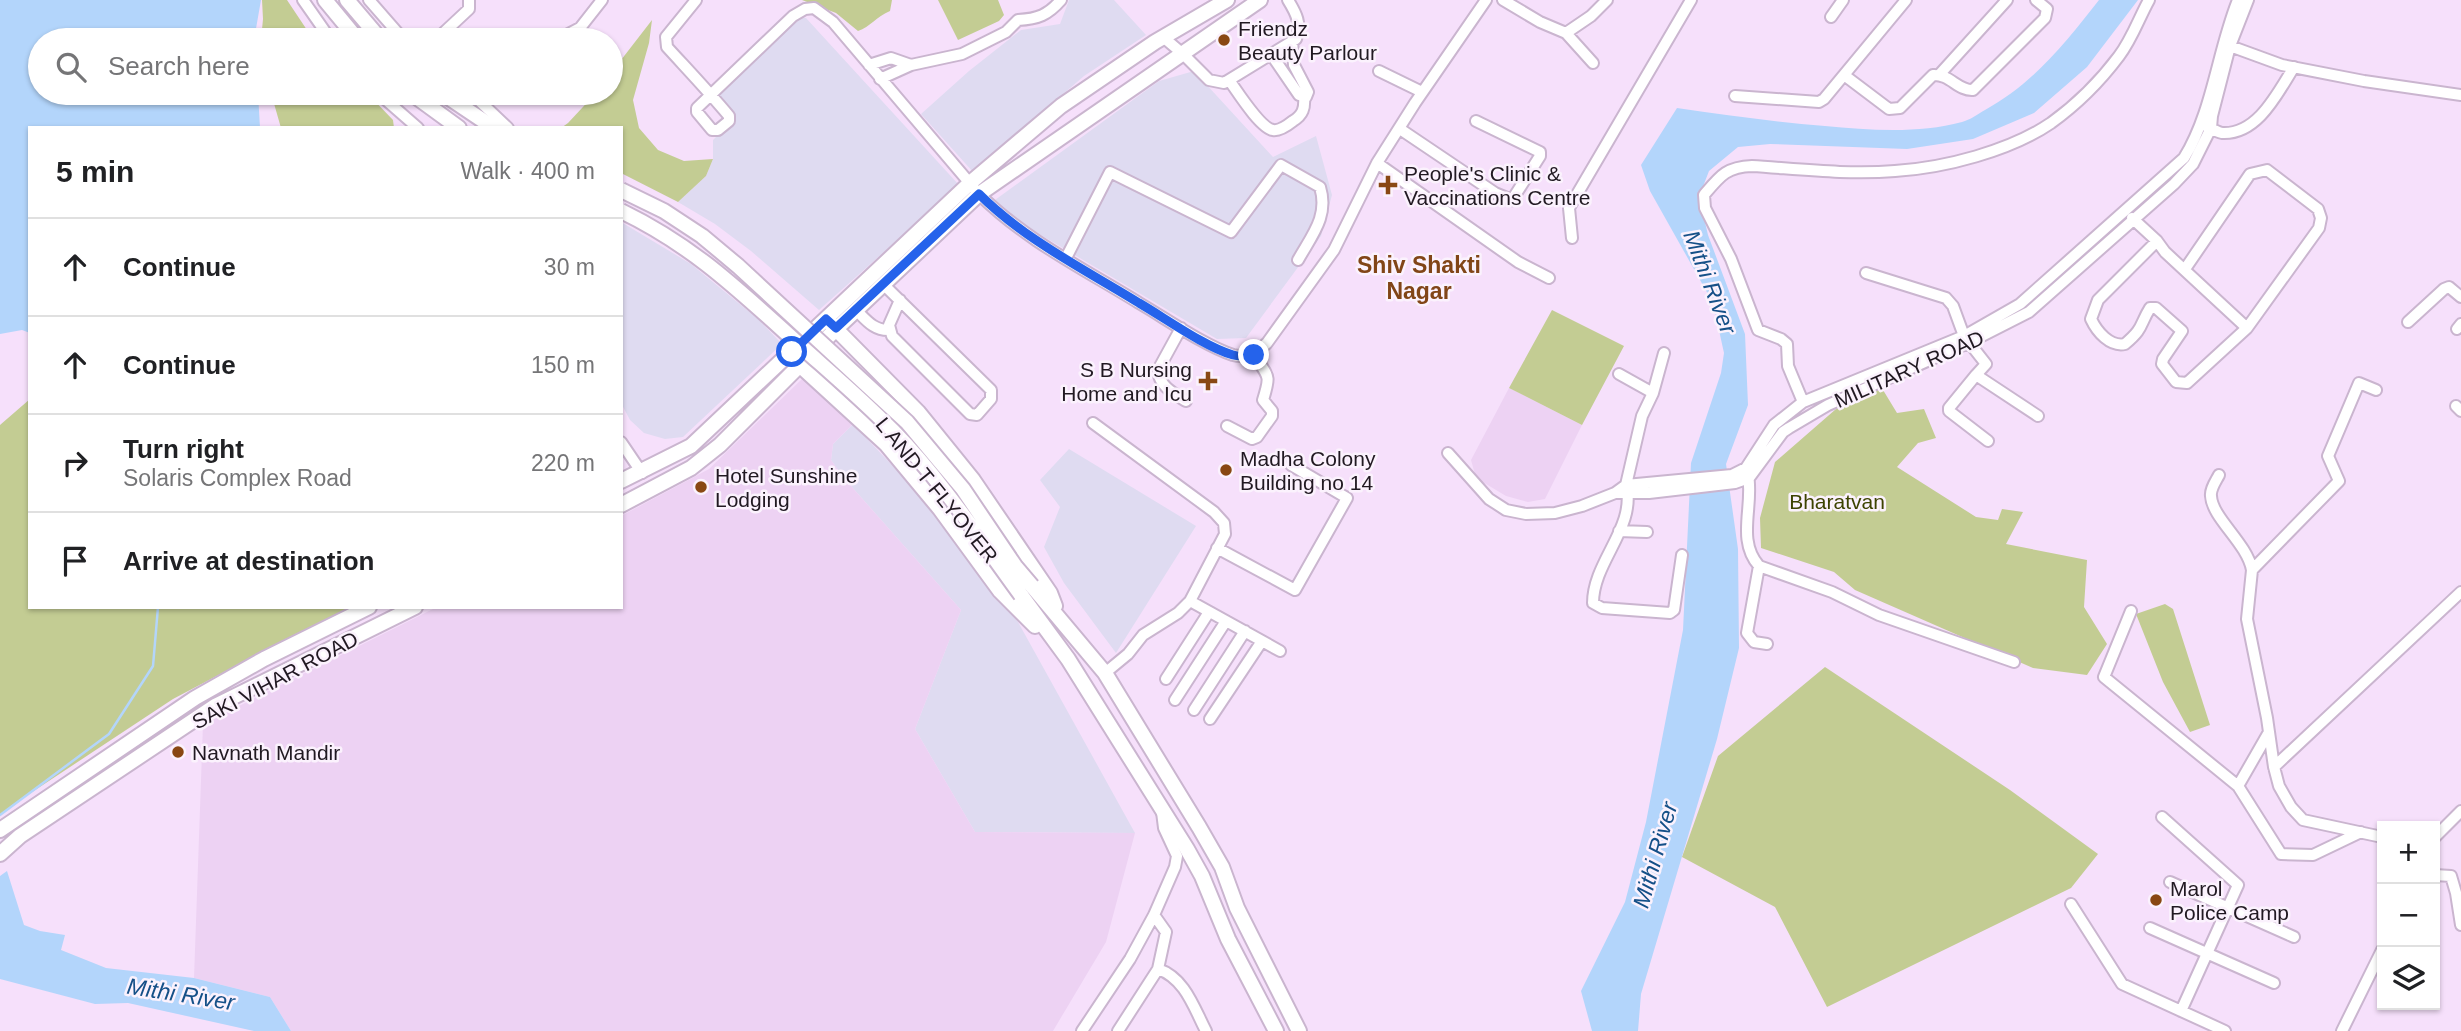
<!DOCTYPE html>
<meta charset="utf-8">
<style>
body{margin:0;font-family:Arial,sans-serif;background:#f6f6f6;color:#202124}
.controls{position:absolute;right:21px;bottom:21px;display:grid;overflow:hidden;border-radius:0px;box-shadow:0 2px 5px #0004}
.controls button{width:63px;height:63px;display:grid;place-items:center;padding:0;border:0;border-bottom:2px solid #e0e0e0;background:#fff;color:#202124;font:35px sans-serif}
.stop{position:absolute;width:21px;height:21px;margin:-16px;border:5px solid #2563eb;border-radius:50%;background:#fff}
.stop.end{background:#2563eb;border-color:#fff;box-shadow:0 2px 7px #0008}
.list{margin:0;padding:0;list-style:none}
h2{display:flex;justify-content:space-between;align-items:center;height:91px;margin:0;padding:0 28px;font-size:30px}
h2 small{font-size:23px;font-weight:400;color:#757577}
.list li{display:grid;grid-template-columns:46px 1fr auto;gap:21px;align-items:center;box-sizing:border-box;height:98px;padding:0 28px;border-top:2px solid #e0e0e0}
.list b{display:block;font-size:26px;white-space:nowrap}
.list p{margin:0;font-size:23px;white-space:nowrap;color:#757577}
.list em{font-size:23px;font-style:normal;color:#757577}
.icon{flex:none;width:38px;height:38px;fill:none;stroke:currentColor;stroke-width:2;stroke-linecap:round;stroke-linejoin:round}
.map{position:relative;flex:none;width:2461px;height:1031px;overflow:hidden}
.search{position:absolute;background:#fff;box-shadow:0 2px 5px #0004;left:28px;top:28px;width:595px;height:77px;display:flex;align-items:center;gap:18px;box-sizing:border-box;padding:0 24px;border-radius:38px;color:#757577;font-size:26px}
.panel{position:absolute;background:#fff;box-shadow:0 2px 5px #0004;left:28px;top:126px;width:595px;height:483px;border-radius:0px}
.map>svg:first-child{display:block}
.commercial{fill:#dfdbf1}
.built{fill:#edd2f3}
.green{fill:#c3cc93}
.water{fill:#b3d5fb}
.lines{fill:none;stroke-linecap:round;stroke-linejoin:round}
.stream{stroke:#b3d5fb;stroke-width:2.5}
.minor-casing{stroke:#cab5cf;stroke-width:14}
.major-casing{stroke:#cab5cf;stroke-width:18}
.minor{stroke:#fff;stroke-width:10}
.major{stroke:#fff;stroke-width:14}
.major-bridge-casing{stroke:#cab5cf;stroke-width:18;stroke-linecap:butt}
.major-bridge{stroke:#fff;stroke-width:14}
.route{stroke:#2563eb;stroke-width:9}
.poi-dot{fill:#894813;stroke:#fbf2fd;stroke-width:2.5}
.labels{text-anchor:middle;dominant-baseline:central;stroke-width:5;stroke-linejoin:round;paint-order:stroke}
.poi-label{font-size:21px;fill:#211922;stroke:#fbf2fd;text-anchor:start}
.street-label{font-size:21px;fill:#211922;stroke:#fbf2fd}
.park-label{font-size:21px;fill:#3d4301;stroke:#fbf2fd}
.neighbourhood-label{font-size:23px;font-weight:bold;fill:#814517;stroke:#fbf2fd}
.water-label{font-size:23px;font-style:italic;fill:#155088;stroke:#fbf2fd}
</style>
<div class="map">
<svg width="2461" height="1031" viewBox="0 0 2461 1031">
<rect width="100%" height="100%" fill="#f6e0fb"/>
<path class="commercial" d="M 1069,0 L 1114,0 L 1146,35 L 1084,76 L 973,172 L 921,114 L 969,71 L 1021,30 L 1060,24 Z
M 797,17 L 806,18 L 959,185 L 819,310 L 751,251 L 715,224 L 678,202 L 706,176 L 713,159 L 713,140 L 729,124 L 713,101 Z
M 1194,71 L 1273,157 L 1316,136 L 1332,195 L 1321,236 L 1246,338 L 1217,339 L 1029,228 L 995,200 L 1159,81 Z
M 621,222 L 691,264 L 758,319 L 782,344 L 683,437 L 665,439 L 644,433 L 630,420 L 621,403 Z
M 853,424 L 908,482 L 1018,622 L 1135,833 L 975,832 L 915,729 L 961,610 L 843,477 L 831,460 L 833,444 Z
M 1069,449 L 1196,526 L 1116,653 L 1064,583 L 1044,547 L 1060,507 L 1040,480 Z"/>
<path class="built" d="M 804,377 L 853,424 L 833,444 L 831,460 L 843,477 L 961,610 L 915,729 L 975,832 L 1135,833 L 1106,942 L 1053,1031 L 291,1031 L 270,997 L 194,978 L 203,724 L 437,607 L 621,607 L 621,516 L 709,469 Z
M 1509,388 L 1582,425 L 1545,499 L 1528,502 L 1506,496 L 1476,478 L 1471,460 Z"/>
<path class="green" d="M 262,0 L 287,0 L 307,30 L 318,40 L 261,40 L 263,19 Z
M 802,0 L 892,0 L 890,11 C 877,16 870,27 858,31 L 836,13 Z
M 938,0 L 998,0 L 1004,15 L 999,21 L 958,40 Z
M 652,20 L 649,43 L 633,100 L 639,128 L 658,150 L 684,161 L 713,159 L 706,176 L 678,202 L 621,173 L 621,128 L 561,128 L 568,123 L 596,93 L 611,93 L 611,73 Z
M 271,93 L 367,93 L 393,120 L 394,128 L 281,128 Z
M 1552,310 L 1624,346 L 1582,425 L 1509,388 Z
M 1880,385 L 1897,413 L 1924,409 L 1936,438 L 1918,443 L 1897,467 L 1976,517 L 1998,520 L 2002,509 L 2023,512 L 2006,544 L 2087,560 L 2084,607 L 2107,644 L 2087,675 L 2033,668 L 1855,590 L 1834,572 L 1761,548 L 1760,518 L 1775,462 L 1836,409 Z
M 30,399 L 30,607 L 359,607 L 285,640 L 173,699 L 11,806 L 0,816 L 0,425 Z
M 2165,604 L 2173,609 L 2210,725 L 2190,732 L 2163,682 L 2136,614 Z
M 1825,667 L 2010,790 L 2098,854 L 2071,888 L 1827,1007 L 1775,907 L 1682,857 L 1718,756 Z"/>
<path class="water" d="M 0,0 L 261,0 L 254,40 L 40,40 L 40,93 L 258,93 L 260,128 L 30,128 L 30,333 L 22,330 L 0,334 Z
M 2099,0 L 2138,0 L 2087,67 L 2034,113 L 1973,139 L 1907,149 L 1770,144 L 1738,147 L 1709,171 L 1699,197 L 1708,235 L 1745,334 L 1748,405 L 1726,464 L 1738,549 L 1739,648 L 1717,739 L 1641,994 L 1638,1031 L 1592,1031 L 1581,991 L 1625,902 L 1646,822 L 1683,630 L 1691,463 L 1721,373 L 1724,353 L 1713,303 L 1650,191 L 1641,165 L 1677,108 C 1726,115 1775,122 1825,126 C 1869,130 1918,134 1962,122 C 1970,120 1978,114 1985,110 C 2033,84 2066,42 2099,0 Z
M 7,871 L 24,925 L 40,931 L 65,935 L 61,950 L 106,968 L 194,978 L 270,997 L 291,1031 L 254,1031 L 128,1003 L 95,1004 L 0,979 L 0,876 Z"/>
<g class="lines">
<path class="stream" d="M 0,815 L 109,734 L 153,666 L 158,607"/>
<g class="minor-casing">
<path id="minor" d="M 303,0 L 331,40
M 369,0 L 404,40
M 696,0 L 666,37 L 667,47 C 688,70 709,92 729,116 L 729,121 L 718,130 L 712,130 L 697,112 L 697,108 L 793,16 L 805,9 L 814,8 L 833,22 L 979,194 C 1025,240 1084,269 1139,303 C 1165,318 1205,346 1233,355 C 1240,357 1247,356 1254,355
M 1503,0 L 1540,22 L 1566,33 L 1591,16 L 1607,0
M 1831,17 L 1843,0
M 1566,33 L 1593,63
M 1163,37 L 1183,54 L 1209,80 L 1224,83 L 1296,39 C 1302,24 1296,13 1288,0
M 431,40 L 439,37 L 469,9 L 469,0
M 557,40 L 580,28 L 602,0
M 2230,46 L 2282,65 L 2364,81 L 2461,95
M 1271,54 L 1299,95 L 1306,97 L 1308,92 L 1294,65 L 1292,41
M 869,65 L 891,58 L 911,65
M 1379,71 L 1422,92
M 1844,75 L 1889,109 L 1900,108 L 1933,75 C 1950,74 1958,91 1973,90 L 2045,18 L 2047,9 L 2036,0
M 1939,75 L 2007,0
M 880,79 L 911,65 L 962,54 L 1006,32 L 1018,20 C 1038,19 1048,15 1061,0
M 1229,80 C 1237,91 1260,128 1273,130 C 1279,131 1288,125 1293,121 C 1303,115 1305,108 1304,97
M 378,93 L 418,128
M 471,93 L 508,128
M 1735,96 L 1819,102 L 1824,99 L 1906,0
M 2206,126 C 2210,128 2217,132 2222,133 C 2258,135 2278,92 2294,67
M 1400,129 L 1495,193 L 1512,200 L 1540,156 L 1540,152 L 1476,121
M 1377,163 L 1518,262 L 1549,278
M 2132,218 L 2157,241 L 2165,252 L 2247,328 L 2319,228 L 2321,218 L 2318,209 L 2267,170 L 2250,174 L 2185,269
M 1572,238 L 1569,208 L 1691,0
M 2157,241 L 2098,300 L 2091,319 C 2097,332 2110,347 2125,344 C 2144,328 2139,326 2150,308 L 2156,308 L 2182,331 L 2163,359 L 2162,364 L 2176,382 L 2187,383 L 2247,328
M 1066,258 L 1110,172 L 1231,232 L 1281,165 L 1320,187 C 1329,216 1312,235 1298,260
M 1866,273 L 1946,298 L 1953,306 L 1964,336 L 1986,364 L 1976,375 L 2038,416
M 884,285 L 991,390 L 991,399 L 977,415 L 970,414 L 892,336 L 889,325 L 900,300
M 856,310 C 866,320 874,331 890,330
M 2408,322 L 2444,289 L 2449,287 L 2461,297
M 1181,328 L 1158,370 C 1159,386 1173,393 1186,401
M 2457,329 L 2461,324
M 1664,353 L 1653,393 L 1642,416 L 1626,485 C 1637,527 1593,561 1593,603 L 1602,608 L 1670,613 L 1674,610 L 1682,555
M 1254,355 L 1267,343 L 1334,250 L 1377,163 L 1415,103 L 1486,0
M 1619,374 L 1653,393
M 1976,375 L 1949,408 L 1949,411 L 1988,441
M 2376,390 L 2359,383 L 2328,456 L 2339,481 L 2252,570 L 2247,619 L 2267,718 L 2274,767 L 2279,786 L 2291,807 L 2303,820 L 2382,837
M 1803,402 L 1788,366 L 1787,344 L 1781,339 L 1758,330 L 1731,259 L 1705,208 L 1704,195 C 1720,176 1726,167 1752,166 C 1799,169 1848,175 1895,171 C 1944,168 2010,151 2051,123 C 2076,105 2101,80 2119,56 C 2132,39 2139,18 2149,0
M 2456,406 L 2461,411
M 1093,423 L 1214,512 L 1224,523 L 1225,534 L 1190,601 L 1178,613 L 1143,635 L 1128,654 L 1105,673
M 1227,426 L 1252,439 L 1257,437 L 1272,416 L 1272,411 L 1263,400 C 1271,374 1269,378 1254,355
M 621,442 L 642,473
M 1448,453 L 1489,499 L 1506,510 L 1526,514 L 1555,513 L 1582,506 L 1615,493 L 1649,493 L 1735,483 L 1749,478 L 1783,432 L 1789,428 L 1828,405 L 1970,342 L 2029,312 L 2174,184 L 2193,164 L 2211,128 L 2212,116 L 2230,46 L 2248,0
M 1748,475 C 1754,506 1736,540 1759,566 L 1832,592 L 1879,615 L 2014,662
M 2219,475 C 2216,481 2210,489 2211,496 C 2212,518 2247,543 2252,570
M 1615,493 L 1626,485 L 1732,475 L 1746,468 L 1774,425 L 1803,402 L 1964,336 L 2020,304 L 2184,158 C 2213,111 2217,52 2238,0
M 1619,531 L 1647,532
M 1217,548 L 1295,590 L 1347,498 L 1291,465
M 1759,566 L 1747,633 L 1754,642 L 1767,644
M 1190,601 L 1280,651
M 2131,611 L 2104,677 L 2238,786 L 2281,854 L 2313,855 L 2361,832
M 1166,679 L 1209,612
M 1175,700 L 1226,621
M 1194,710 L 1245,631
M 1210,719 L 1262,641
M 2274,767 L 2461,592
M 2238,786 L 2269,732
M 2162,817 L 2238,885 L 2181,1011
M 2435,837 L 2461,811
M 2435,875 L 2451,876 L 2456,893 L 2461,925
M 2170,882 L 2294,937
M 2071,904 L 2122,984 L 2225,1031
M 1154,915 L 1166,932 L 1158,969
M 2150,928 L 2274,983
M 1082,1031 L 1130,959 L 1154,915 L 1175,867 L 1177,856 L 1164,828 L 1162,812
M 1118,1031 L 1158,969 C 1185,978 1194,1008 1206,1031
M 2342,1031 L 2382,950"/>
</g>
<g class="major-casing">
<path id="major" d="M 325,0 L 358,40
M 347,0 L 381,40
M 411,93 L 459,128
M 442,93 L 494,128
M 829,322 L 918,412 L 973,480 L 1050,593 L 1055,606
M 793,359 L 886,444 L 940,509 L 1000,591 L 1035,626
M 621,481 L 691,446 L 970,183 L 1061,106 L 1155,42 L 1227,0
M 621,505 L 691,468 L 720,445 L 836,329 L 979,194 L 1260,0
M 1032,586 L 1105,673 L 1199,827 L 1222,867 L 1237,908 L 1299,1031
M 1021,595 L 1068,659 L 1187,849 L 1202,876 L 1228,939 L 1276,1031
M 0,830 L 195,698 L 264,659 L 369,607
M 0,854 L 20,836 L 215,706 L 415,607"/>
</g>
<use href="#minor" class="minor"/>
<use href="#major" class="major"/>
<g class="major-bridge-casing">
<path id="major-bridge" d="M 621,190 L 664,211 L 702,236 L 738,266 L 907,422 L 963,489 L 1015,566 L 1032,586
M 621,211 C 687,243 729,281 783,330 C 820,364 858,395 893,431 C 941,480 980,539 1021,595"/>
</g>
<use href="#major-bridge" class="major-bridge"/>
</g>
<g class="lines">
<path class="route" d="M 792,352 L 826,319 L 836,328 L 979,194 C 1025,240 1084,269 1139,303 C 1165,318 1205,347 1233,355 C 1240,357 1247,356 1254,355"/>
</g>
<g class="poi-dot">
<circle cx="1224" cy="40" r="7"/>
<path d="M1384.5 174.5h7v7h7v7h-7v7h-7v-7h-7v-7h7z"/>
<path d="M1204.5 370.5h7v7h7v7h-7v7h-7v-7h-7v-7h7z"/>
<circle cx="1226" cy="470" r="7"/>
<circle cx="701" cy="487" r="7"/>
<circle cx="178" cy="752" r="7"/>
<circle cx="2156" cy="900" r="7"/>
</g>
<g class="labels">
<g class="poi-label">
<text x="1238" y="28">Friendz<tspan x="1238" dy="24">Beauty Parlour</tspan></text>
<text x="1404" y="173">People's Clinic &amp;<tspan x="1404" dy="24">Vaccinations Centre</tspan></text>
<text x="1192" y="369" text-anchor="end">S B Nursing<tspan x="1192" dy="24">Home and Icu</tspan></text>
<text x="1240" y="458">Madha Colony<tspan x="1240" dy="24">Building no 14</tspan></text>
<text x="715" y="475">Hotel Sunshine<tspan x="715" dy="24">Lodging</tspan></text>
<text x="192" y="752">Navnath Mandir</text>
<text x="2170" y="888">Marol<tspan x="2170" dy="24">Police Camp</tspan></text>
</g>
<g class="street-label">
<text transform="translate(1909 369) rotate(-24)">MILITARY ROAD</text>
<text transform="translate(937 490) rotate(51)">L AND T FLYOVER</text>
<text transform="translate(275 680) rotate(-28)">SAKI VIHAR ROAD</text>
</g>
<g class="park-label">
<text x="1837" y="501">Bharatvan</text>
</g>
<g class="neighbourhood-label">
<text x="1419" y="265">Shiv Shakti<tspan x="1419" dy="26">Nagar</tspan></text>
</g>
<g class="water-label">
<text transform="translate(1710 282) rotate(69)">Mithi River</text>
<text transform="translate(1655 855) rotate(-74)">Mithi River</text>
<text transform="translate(181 994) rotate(9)">Mithi River</text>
</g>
</g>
</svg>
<div class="controls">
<button>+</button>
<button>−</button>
<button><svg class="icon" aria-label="layers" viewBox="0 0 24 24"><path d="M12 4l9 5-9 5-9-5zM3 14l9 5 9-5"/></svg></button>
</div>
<div class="stop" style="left:792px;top:352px"></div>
<div class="stop end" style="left:1254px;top:355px"></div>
<div class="search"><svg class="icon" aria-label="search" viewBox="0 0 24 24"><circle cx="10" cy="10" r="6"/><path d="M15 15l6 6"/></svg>Search here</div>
<section class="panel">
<h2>5 min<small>Walk · 400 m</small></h2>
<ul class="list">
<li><svg class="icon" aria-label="ahead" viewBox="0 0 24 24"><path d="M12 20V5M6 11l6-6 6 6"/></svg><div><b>Continue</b></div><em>30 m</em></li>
<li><svg class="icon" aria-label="ahead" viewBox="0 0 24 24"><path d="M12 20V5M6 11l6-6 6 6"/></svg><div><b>Continue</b></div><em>150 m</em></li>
<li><svg class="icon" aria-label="right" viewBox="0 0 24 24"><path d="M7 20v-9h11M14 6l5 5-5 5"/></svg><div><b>Turn right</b><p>Solaris Complex Road</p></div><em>220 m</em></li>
<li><svg class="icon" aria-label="arrive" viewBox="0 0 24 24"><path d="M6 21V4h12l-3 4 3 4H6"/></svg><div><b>Arrive at destination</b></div></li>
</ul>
</section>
</div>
